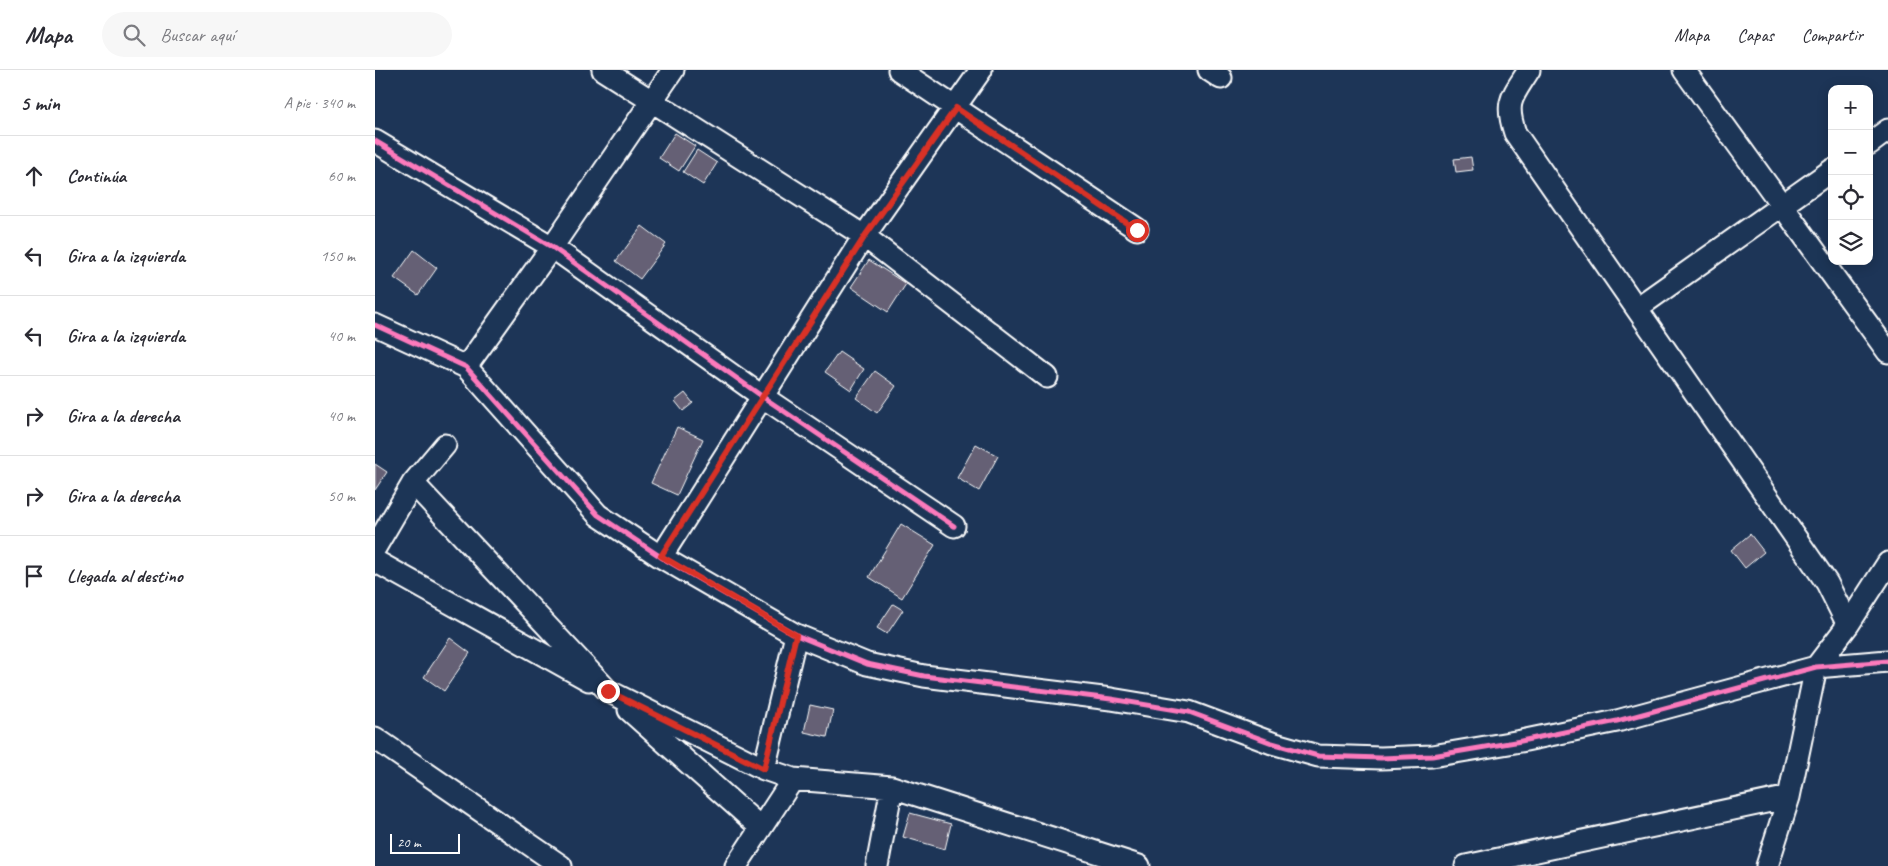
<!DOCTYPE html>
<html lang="es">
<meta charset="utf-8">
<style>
body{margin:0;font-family:Caveat,sans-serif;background:#f7f7f7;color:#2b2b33}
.controls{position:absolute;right:15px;top:15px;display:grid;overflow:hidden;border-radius:10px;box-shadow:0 2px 12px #0003}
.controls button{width:45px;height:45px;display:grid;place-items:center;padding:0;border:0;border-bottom:1px solid #e1e1e2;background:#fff;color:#2b2b33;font:25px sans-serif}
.scale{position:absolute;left:15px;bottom:12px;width:70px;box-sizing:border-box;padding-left:5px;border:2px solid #fff;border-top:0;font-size:14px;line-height:18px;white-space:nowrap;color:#fff;-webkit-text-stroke:4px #1d3557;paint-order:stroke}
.stop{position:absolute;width:15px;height:15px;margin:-11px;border:4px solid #d93025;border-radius:50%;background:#fff}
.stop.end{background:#d93025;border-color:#fff;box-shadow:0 1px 5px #0008}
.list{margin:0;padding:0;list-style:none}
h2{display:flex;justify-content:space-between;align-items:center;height:65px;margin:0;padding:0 20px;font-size:21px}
h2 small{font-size:16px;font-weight:400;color:#7c7c81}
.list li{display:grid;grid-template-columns:32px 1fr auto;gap:15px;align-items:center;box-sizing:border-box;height:80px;padding:0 20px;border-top:1px solid #e1e1e2}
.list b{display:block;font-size:19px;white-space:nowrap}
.list em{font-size:16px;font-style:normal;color:#7c7c81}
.icon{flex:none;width:28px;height:28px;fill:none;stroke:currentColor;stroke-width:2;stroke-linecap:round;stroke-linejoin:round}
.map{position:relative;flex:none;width:1513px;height:796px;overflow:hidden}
header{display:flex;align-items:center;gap:30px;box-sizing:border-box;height:70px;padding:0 25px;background:#fff;border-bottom:1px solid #e1e1e2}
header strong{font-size:24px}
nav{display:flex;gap:28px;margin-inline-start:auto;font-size:18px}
.search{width:350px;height:45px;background:#f7f7f7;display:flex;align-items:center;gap:12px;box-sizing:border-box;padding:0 18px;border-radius:28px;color:#7c7c81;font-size:19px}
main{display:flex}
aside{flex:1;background:#fff}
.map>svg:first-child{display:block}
.building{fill:#656074;stroke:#fff}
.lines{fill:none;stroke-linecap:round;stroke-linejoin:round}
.street-casing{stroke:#fff;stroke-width:25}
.street{stroke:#1d3557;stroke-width:21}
.cycleway-casing{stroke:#1d3557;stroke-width:8}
.cycleway{stroke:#fd7abc;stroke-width:5}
.route{stroke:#d93025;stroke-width:6}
</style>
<header>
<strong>Mapa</strong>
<div class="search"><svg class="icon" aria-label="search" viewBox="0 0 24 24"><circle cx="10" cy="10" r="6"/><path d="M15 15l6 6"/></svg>Buscar aquí</div>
<nav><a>Mapa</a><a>Capas</a><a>Compartir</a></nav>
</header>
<main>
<aside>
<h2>5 min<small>A pie · 340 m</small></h2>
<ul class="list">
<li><svg class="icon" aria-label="ahead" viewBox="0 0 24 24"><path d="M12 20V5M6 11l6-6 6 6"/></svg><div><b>Continúa</b></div><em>60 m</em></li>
<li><svg class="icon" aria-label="left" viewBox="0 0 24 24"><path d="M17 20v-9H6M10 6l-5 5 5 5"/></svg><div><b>Gira a la izquierda</b></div><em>150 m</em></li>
<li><svg class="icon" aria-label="left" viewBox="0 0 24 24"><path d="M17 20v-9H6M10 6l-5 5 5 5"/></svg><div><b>Gira a la izquierda</b></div><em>40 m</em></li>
<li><svg class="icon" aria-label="right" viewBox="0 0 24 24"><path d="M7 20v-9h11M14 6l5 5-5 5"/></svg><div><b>Gira a la derecha</b></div><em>40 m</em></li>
<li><svg class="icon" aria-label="right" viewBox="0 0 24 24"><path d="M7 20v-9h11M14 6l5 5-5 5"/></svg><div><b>Gira a la derecha</b></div><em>50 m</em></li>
<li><svg class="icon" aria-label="arrive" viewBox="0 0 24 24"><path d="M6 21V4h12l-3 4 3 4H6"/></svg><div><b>Llegada al destino</b></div></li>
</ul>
</aside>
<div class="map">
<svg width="1513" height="796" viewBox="0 0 1513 796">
<rect width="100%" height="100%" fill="#1d3557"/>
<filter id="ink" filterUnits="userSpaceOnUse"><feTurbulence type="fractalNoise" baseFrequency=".02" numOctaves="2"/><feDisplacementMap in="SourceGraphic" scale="10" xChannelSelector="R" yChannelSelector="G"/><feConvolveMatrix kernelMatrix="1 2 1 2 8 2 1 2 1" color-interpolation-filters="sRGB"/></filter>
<g filter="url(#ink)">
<path class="building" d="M 300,63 L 320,76 L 304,101 L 284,88 Z
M 322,80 L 342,93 L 328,115 L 308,102 Z
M 1096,87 L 1098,100 L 1081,102 L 1079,89 Z
M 267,156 L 291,174 L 265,209 L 241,191 Z
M 39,180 L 62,198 L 43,225 L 19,208 Z
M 494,190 L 531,214 L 513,242 L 476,217 Z
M 464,282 L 489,299 L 476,320 L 450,302 Z
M 500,301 L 521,316 L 502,343 L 481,328 Z
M 310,323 L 318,333 L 308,341 L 300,331 Z
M 302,357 L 328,369 L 302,425 L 276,413 Z
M 601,374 L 623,386 L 604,421 L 582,408 Z
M 0,394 L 12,402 L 0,420 Z
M 526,454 L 560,475 L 527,528 L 494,507 Z
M 1375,464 L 1389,482 L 1370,498 L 1356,480 Z
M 518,534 L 528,540 L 512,564 L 502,558 Z
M 75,568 L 95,583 L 69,621 L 49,607 Z
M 435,635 L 458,640 L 452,667 L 429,662 Z
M 535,743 L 576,754 L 570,779 L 528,767 Z"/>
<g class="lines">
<g class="street-casing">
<path id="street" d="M 228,0 L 489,166 L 672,307
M 524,0 L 762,159
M 834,0 L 846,8
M 1154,0 C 1138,26 1129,31 1140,63 L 1452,513 L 1473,555
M 1309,0 L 1513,282
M 0,71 L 177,177 L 388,327 L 579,456
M 1494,74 L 1513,60
M 1262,238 L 1457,100
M 0,255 L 91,297 L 223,445 L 286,487 L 421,565 L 492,594 L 549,606 L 736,629 L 814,642 L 897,673 L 943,686 L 1006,688 L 1057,686 L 1146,671 L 1242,651 L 1441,597 L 1513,591
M 91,297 L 177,177 L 298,0
M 38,413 L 233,621 L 389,699 L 418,709 L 517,717 L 764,796
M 0,478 L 38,413 L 70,375
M 286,487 L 489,166 L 606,0
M 0,491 L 214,610
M 254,640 L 386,758
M 0,668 L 186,796
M 389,699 L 421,565
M 361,796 L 418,709
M 502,796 L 517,717
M 1091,796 L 1414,727
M 1392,796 L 1414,727 L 1441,597 L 1473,555 L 1513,493"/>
</g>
<use href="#street" class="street"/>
<g class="cycleway-casing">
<path id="cycleway" d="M 0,71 L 177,177 L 388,327 L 579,456
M 0,255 L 91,297 L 223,445 L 286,487 L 421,565 L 492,594 L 549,606 L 736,629 L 814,642 L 897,673 L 943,686 L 1006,688 L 1057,686 L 1146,671 L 1242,651 L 1441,597 L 1513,591"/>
</g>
<use href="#cycleway" class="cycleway"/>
</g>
</g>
<g class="lines" filter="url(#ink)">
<path class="route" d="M 233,621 L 389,699 L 421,565 L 286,486 L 490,166 L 581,38 L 762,160"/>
</g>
</svg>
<div class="controls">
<button>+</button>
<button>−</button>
<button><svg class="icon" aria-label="locate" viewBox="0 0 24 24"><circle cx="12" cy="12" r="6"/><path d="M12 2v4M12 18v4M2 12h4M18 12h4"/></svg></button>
<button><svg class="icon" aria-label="layers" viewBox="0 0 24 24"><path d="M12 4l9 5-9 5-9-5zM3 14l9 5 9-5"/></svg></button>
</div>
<div class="scale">20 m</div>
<div class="stop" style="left:762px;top:160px"></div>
<div class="stop end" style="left:233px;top:621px"></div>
</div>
</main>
